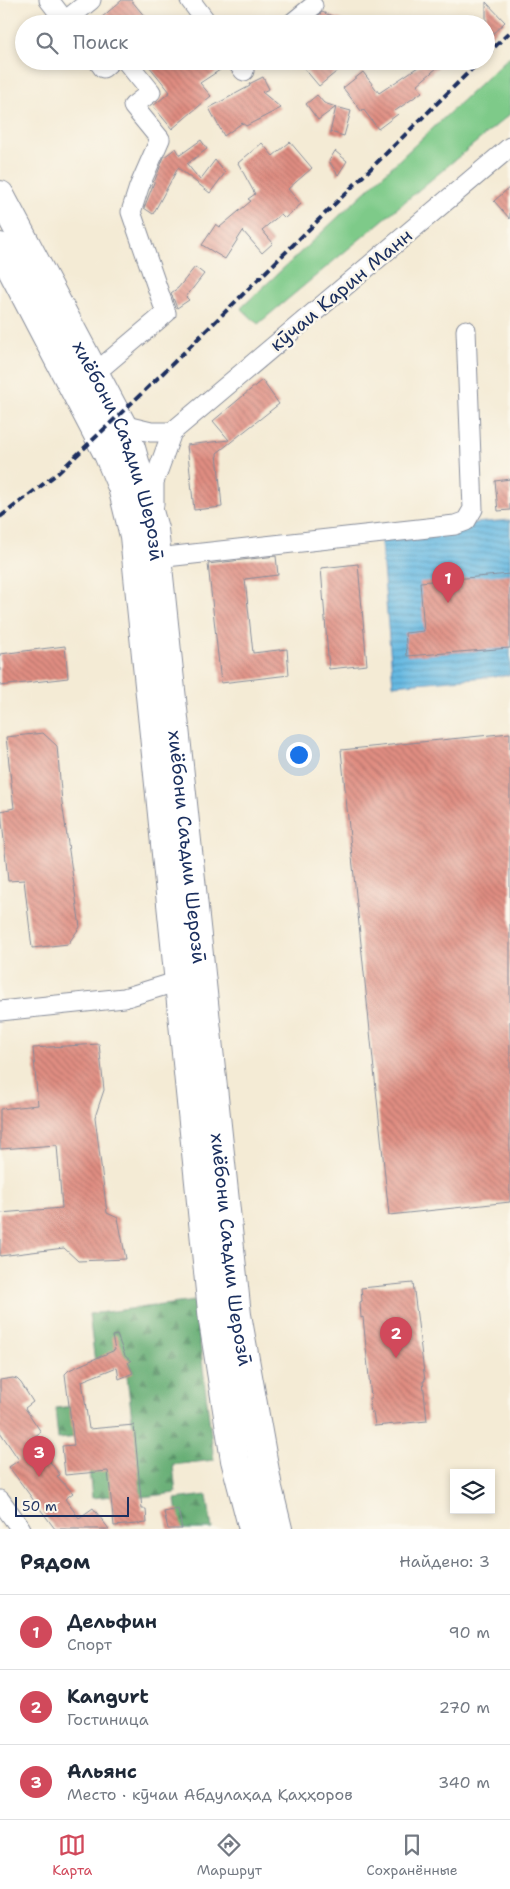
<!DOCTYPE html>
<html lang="ru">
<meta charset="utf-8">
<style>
body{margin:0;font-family:"Shantell Sans",sans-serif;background:#f2f2f3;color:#1f2937}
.controls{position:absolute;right:15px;bottom:15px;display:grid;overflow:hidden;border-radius:0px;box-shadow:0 2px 8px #0003}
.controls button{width:45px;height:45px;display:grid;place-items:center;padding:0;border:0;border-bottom:1px solid #e0e1e3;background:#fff;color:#1f2937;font:25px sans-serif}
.scale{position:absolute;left:15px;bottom:12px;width:114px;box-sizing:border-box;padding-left:5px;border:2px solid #1b2f5e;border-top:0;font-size:14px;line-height:18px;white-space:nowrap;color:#1b2f5e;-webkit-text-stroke:4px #fbf7ec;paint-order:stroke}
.you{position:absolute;left:298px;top:754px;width:18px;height:18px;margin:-12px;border:4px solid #fff;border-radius:50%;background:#1a73e8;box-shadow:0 0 0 8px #1a73e833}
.badge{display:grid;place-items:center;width:32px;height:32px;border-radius:50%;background:#d1495b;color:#fff;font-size:16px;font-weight:700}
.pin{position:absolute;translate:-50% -41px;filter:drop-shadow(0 1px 2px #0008)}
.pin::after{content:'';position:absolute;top:26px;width:18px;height:15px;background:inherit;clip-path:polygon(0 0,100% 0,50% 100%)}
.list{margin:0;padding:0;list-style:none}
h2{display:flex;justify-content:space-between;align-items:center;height:65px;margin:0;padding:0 20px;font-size:21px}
h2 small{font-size:16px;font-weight:400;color:#747a83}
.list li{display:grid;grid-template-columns:32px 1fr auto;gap:15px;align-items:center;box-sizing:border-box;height:75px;padding:0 20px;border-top:1px solid #e0e1e3}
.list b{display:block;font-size:19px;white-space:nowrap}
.list p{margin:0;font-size:16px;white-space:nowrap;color:#747a83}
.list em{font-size:16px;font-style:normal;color:#747a83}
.icon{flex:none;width:28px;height:28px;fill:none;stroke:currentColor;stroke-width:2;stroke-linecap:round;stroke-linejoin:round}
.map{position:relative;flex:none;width:510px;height:1529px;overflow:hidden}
.search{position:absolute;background:#fff;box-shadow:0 2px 8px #0003;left:15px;right:15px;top:15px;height:55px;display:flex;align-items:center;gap:12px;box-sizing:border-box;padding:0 18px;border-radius:28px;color:#747a83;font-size:19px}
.sheet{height:290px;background:#fff}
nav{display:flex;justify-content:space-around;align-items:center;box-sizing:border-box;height:70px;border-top:1px solid #e0e1e3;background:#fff;font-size:14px;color:#747a83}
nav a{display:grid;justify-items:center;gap:2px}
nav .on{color:#d1495b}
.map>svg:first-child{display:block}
.green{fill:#7eca89;stroke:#4c7c74}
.forest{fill:url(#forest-firs);stroke:#406e6a}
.water{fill:url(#water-rules);stroke:#4074a0}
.building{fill:url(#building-back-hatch)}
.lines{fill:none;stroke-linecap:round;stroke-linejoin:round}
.minor-casing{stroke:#888d9a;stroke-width:21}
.highway-casing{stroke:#888d9a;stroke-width:30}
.minor{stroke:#fff;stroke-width:19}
.highway{stroke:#fff;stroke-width:28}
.rail{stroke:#1b2f5e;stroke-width:4;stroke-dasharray:8 4;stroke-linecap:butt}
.labels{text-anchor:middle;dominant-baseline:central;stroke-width:5;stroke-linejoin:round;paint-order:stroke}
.street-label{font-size:19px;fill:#1b2f5e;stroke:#fbf7ec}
</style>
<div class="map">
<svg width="510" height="1529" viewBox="0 0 510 1529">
<defs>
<pattern id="forest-firs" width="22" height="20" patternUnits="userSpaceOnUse" patternTransform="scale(1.25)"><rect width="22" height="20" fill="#66ae75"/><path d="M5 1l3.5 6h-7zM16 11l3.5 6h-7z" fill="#538e63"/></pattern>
<pattern id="water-rules" width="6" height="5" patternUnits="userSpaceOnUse" patternTransform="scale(1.25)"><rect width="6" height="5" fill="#66b9e2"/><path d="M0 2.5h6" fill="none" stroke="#5397ba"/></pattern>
<pattern id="building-back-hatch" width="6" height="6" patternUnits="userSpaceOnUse" patternTransform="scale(1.25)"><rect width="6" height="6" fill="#e08d81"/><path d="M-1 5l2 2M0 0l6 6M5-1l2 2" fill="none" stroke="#b5746d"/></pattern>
</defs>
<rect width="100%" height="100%" fill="#fbf7ec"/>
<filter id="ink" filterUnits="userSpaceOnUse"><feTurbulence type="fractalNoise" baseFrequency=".02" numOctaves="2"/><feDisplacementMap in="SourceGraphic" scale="10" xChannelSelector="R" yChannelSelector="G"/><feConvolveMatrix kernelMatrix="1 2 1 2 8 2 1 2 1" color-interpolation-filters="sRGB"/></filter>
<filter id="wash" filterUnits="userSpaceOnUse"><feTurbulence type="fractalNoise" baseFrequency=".0096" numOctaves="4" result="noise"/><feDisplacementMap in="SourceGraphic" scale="20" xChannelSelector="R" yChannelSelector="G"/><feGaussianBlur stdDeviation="1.12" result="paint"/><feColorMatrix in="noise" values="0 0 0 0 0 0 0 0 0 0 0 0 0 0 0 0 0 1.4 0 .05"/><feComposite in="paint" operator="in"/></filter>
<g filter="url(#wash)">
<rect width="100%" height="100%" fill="#f4ebd5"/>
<path class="green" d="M 510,56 L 510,114 L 258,324 L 241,308 Z"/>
<path class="forest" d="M 195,1301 L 214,1460 L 173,1465 L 176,1493 L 141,1497 L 125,1359 L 95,1363 L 89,1314 Z
M 73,1406 L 77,1437 L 58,1439 L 55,1408 Z
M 108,1449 L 113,1496 L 92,1498 L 87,1451 Z
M 207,1495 L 212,1529 L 179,1529 L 175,1499 Z"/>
<path class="water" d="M 510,520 L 510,675 L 393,685 L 380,531 Z"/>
<g id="blocks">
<path class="building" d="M 122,0 L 131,0 L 151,24 L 94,24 Z
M 486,2 L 505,22 L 486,40 Z
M 322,12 L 349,23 L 349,24 L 311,24 Z
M 145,61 L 225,61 L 226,66 L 200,83 L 211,96 L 172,129 L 153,106 L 170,92 Z
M 298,61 L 335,61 L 341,68 L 319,86 Z
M 427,61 L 445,61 L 417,85 L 422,92 L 395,111 L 398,114 L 378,129 L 363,109 L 362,112 L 343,88 L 363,72 L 379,93 Z
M 263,77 L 269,89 L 262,92 L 281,108 L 246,126 L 242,123 L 224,136 L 209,108 L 250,86 L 249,84 Z
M 317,95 L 324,103 L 336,107 L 318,120 L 306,104 Z
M 336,107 L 351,111 L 344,136 L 330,132 Z
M 201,140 L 207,149 L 187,164 L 200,180 L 215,160 L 225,173 L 210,193 L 178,168 L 153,214 L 144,208 L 164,157 L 176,148 L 180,155 Z
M 290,142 L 312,168 L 288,189 L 301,204 L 285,218 L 281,214 L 262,230 L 273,243 L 262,253 L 243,231 L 225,259 L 202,245 L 216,224 L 220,227 L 251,201 L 248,199 L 255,194 L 238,163 L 262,143 L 273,156 Z
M 335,151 L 347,161 L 338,175 L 329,161 Z
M 510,187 L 510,219 L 494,201 Z
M 195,267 L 204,274 L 186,297 L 189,300 L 177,308 L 171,293 L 178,288 Z
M 262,380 L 279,404 L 217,453 L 222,507 L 194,510 L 187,445 L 229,440 L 213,421 Z
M 510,479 L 510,510 L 498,511 L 495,481 Z
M 276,556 L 278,575 L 245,579 L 253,653 L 287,649 L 289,675 L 221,683 L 208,564 Z
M 358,564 L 367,665 L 329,669 L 321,568 Z
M 510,574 L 510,648 L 407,656 L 405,633 L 424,631 L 420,582 Z
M 65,646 L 68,678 L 0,686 L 0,654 Z
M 43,733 L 57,746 L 62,802 L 80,927 L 68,944 L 32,948 L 24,880 L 8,881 L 1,811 L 14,808 L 6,737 Z
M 510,733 L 510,1202 L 389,1215 L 341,750 Z
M 99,1044 L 104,1090 L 95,1117 L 107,1213 L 118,1218 L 126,1259 L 78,1261 L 64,1248 L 0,1256 L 0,1213 L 62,1208 L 57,1145 L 0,1149 L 0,1109 L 38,1105 L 33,1048 Z
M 413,1283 L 425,1381 L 423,1381 L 427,1421 L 375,1426 L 373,1412 L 371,1413 L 369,1398 L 371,1398 L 363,1317 L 361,1318 L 360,1302 L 362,1301 L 361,1288 Z
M 117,1335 L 125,1356 L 131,1361 L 128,1362 L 133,1373 L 119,1379 L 117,1367 L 82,1381 L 89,1429 L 134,1425 L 142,1509 L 146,1509 L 147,1523 L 114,1526 L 108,1471 L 65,1475 L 62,1446 L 74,1445 L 65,1374 L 69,1370 L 115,1350 L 112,1336 Z
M 13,1378 L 17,1379 L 21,1383 L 33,1402 L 25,1408 L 41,1432 L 32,1438 L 60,1475 L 57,1476 L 73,1493 L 65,1499 L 79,1518 L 93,1508 L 109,1529 L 55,1529 L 9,1467 L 19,1460 L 0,1432 L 0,1380 Z
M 178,1509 L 182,1529 L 168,1529 L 164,1512 Z"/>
</g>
</g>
<g filter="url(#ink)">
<use href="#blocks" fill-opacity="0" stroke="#888d9a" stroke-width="1"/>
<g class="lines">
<g class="minor-casing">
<path id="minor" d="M 49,0 L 65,21
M 190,0 L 208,24
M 68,24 L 65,21 L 91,0
M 291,24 L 313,6
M 98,61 L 103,68 L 111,61
M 236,61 L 244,71
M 95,373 L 166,313 L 131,212 L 139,187 L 160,139 L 133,106 L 151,92 L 126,61
M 122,425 L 151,432 L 172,432 L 154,482 L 154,505
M 172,432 L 510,147
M 157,558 L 455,525 L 466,521 L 473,509 L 466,330
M 0,1011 L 124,998 L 179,981
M 0,1500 L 21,1529"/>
</g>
<g class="highway-casing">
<g id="highway">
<path id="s1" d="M 0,195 L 122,425 L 131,448 L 154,529 L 237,1315 L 268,1488 L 278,1529"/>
<path d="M 0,247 L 108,454 L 122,487 L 134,536 L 213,1321 L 235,1460 L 253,1529"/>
</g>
</g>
<use href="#minor" class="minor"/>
<use href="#highway" class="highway"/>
<path class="rail" d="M 486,55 L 510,32
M 0,517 L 58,473 L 161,375 L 480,61"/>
</g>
</g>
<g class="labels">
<g class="street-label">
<text transform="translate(341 290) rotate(-40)">кӯчаи Карин Манн</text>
<text stroke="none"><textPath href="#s1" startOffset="284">хиёбони Саъдии Шерозӣ</textPath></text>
<text stroke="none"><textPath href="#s1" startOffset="689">хиёбони Саъдии Шерозӣ</textPath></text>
<text stroke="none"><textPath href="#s1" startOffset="1094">хиёбони Саъдии Шерозӣ</textPath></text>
</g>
</g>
</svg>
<div class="controls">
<button><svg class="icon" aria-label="layers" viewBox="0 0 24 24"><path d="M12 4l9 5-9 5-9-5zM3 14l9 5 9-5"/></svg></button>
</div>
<div class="scale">50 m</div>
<div class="you"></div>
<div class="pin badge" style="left:448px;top:603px">1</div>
<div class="pin badge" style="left:396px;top:1358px">2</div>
<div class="pin badge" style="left:39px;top:1477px">3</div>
<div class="search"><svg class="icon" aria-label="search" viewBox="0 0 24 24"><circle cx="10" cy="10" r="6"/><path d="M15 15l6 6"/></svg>Поиск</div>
</div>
<section class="sheet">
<h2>Рядом<small>Найдено: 3</small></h2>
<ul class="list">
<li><span class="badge">1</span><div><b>Дельфин</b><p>Спорт</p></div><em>90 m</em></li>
<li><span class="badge">2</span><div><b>Kangurt</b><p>Гостиница</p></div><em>270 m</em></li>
<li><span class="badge">3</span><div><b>Альянс</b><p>Место · кӯчаи Абдулаҳад Қаҳҳоров</p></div><em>340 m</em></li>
</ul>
</section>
<nav>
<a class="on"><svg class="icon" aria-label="map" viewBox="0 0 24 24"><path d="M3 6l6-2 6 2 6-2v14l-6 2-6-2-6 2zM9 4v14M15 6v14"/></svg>Карта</a>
<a><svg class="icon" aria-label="directions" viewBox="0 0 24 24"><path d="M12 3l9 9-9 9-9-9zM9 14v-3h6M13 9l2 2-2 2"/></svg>Маршрут</a>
<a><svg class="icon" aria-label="saved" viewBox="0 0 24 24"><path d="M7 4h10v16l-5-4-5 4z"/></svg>Сохранённые</a>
</nav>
